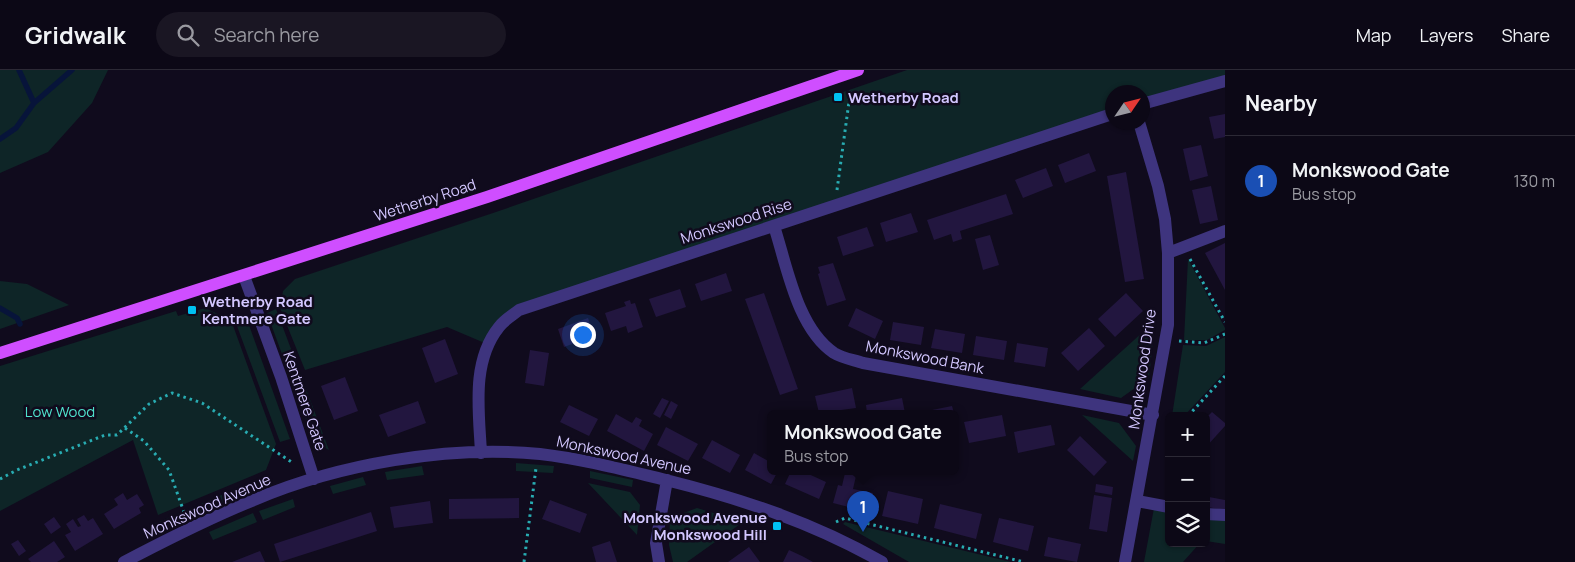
<!DOCTYPE html>
<meta charset="utf-8">
<style>
body{margin:0;font-family:Manrope,sans-serif;background:#1a1623;color:#f1f3f6}
.controls{position:absolute;right:15px;bottom:15px;display:grid;overflow:hidden;border-radius:8px;box-shadow:0 1px 4px #0004}
.controls button{width:45px;height:45px;display:grid;place-items:center;padding:0;border:0;border-bottom:1px solid #2c2935;background:#0c0816;color:#f1f3f6;font:25px sans-serif}
.compass{position:absolute;left:1105px;top:15px;width:45px;height:45px;border-radius:50%;background:#0c0816;box-shadow:0 1px 4px #0004;rotate:55deg}
.you{position:absolute;left:582px;top:264px;width:18px;height:18px;margin:-12px;border:4px solid #fff;border-radius:50%;background:#1a73e8;box-shadow:0 0 0 8px #1a73e833}
.badge{display:grid;place-items:center;width:32px;height:32px;border-radius:50%;background:#1a73e8;color:#fff;font-size:16px;font-weight:700}
.pin{position:absolute;translate:-50% -41px;filter:drop-shadow(0 1px 2px #0008)}
.pin::after{content:'';position:absolute;top:26px;width:18px;height:15px;background:inherit;clip-path:polygon(0 0,100% 0,50% 100%)}
.popup{position:absolute;left:767px;top:340px;width:192px;height:65px;box-sizing:border-box;display:grid;place-content:center;border-radius:8px;background:#0c0816;filter:drop-shadow(0 1px 4px #0005);font-size:16px;white-space:nowrap;color:#9a9aa1}
.popup b{font-size:19px;color:#f1f3f6}
.popup::after{content:'';position:absolute;left:50%;top:100%;margin-left:-10px;border:10px solid transparent;border-top-color:#0c0816}
.list{margin:0;padding:0;list-style:none}
h2{display:flex;justify-content:space-between;align-items:center;height:65px;margin:0;padding:0 20px;font-size:21px}
h2 small{font-size:16px;font-weight:400;color:#9a9aa1}
.list li{display:grid;grid-template-columns:32px 1fr auto;gap:15px;align-items:center;box-sizing:border-box;height:90px;padding:0 20px;border-top:1px solid #2c2935}
.list b{display:block;font-size:19px;white-space:nowrap}
.list p{margin:0;font-size:16px;white-space:nowrap;color:#9a9aa1}
.list em{font-size:16px;font-style:normal;color:#9a9aa1}
.icon{flex:none;width:28px;height:28px;fill:none;stroke:currentColor;stroke-width:2;stroke-linecap:round;stroke-linejoin:round}
.map{position:relative;flex:none;width:1225px;height:492px;overflow:hidden}
header{display:flex;align-items:center;gap:30px;box-sizing:border-box;height:70px;padding:0 25px;background:#0c0816;border-bottom:1px solid #2c2935}
header strong{font-size:24px}
nav{display:flex;gap:28px;margin-inline-start:auto;font-size:18px}
.search{width:350px;height:45px;background:#1a1623;display:flex;align-items:center;gap:12px;box-sizing:border-box;padding:0 18px;border-radius:28px;color:#9a9aa1;font-size:19px}
main{display:flex}
aside{flex:1;background:#0c0816}
.map>svg:first-child{display:block}
.green{fill:#0e2527}
.lines{fill:none;stroke-linecap:round;stroke-linejoin:round}
.stream{stroke:#07143a;stroke-width:5.5}
.building{fill:#22163f}
.path{stroke:#28acb2;stroke-width:3;stroke-dasharray:2.5 4;stroke-linecap:butt}
.minor{stroke:#3e347e;stroke-width:12}
.major{stroke:#cf4eff;stroke-width:12}
.poi-dot{fill:#00c1f2;stroke:#100b1d;stroke-width:2}
.labels{text-anchor:middle;dominant-baseline:central;stroke-width:5;stroke-linejoin:round;paint-order:stroke}
.poi-label{font-size:15px;font-weight:bold;fill:#d3c7ff;stroke:#100b1d;text-anchor:start}
.street-label{font-size:15px;fill:#d3c7ff;stroke:#100b1d}
.park-label{font-size:15px;fill:#4fe2cd;stroke:#100b1d}
</style>
<header>
<strong>Gridwalk</strong>
<div class="search"><svg class="icon" aria-label="search" viewBox="0 0 24 24"><circle cx="10" cy="10" r="6"/><path d="M15 15l6 6"/></svg>Search here</div>
<nav><a>Map</a><a>Layers</a><a>Share</a></nav>
</header>
<main>
<div class="map">
<svg width="1225" height="492" viewBox="0 0 1225 492">
<rect width="100%" height="100%" fill="#100b1d"/>
<path class="green" d="M 0,0 L 108,0 L 92,33 L 48,82 L 0,103 Z
M 907,0 L 1225,0 L 1225,11 L 1143,34 L 1142,22 L 1112,22 L 1112,44 L 519,240 L 487,274 L 447,257 L 305,300 L 280,238 L 283,221 L 295,209 L 493,143 Z
M 1188,189 L 1225,258 L 1225,260 L 1207,270 L 1184,270 Z
M 0,211 L 27,214 L 69,235 L 0,259 Z
M 205,238 L 231,250 L 276,374 L 266,400 L 158,445 L 133,370 L 0,441 L 0,296 L 176,241 L 178,246 Z
M 276,239 L 329,380 L 314,372 L 267,243 Z
M 245,244 L 290,369 L 280,372 L 234,248 Z
M 1155,251 L 1149,308 L 1121,328 L 1080,319 Z
M 1225,267 L 1225,302 L 1184,346 L 1172,346 L 1183,275 L 1206,276 Z
M 1082,345 L 1119,353 L 1136,376 L 1133,391 Z
M 516,393 L 554,396 L 553,403 L 516,401 Z
M 422,396 L 424,405 L 387,410 L 385,402 Z
M 590,401 L 633,410 L 632,417 L 590,408 Z
M 266,406 L 269,415 L 158,462 L 154,454 Z
M 363,407 L 366,415 L 333,424 L 330,416 Z
M 588,413 L 630,422 L 640,435 L 637,465 Z
M 293,429 L 295,437 L 263,450 L 259,441 Z
M 697,438 L 743,452 L 687,492 L 673,492 L 669,475 L 670,448 Z
M 1154,438 L 1169,441 L 1169,473 L 1200,473 L 1183,492 L 1144,492 Z
M 253,443 L 257,452 L 213,470 L 209,462 Z
M 1206,448 L 1225,450 L 1225,474 L 1206,471 Z
M 845,452 L 1011,492 L 909,492 L 843,454 Z"/>
<g class="lines">
<path class="stream" d="M 19,0 L 34,33
M 0,69 L 16,58 L 34,33 L 72,0
M 0,238 L 17,248 L 20,254"/>
</g>
<path class="building" d="M 1225,44 L 1225,67 L 1214,69 L 1209,47 Z
M 1201,75 L 1208,106 L 1190,111 L 1183,79 Z
M 1089,83 L 1096,101 L 1065,113 L 1058,95 Z
M 1046,98 L 1053,116 L 1023,128 L 1015,110 Z
M 1126,102 L 1144,209 L 1125,212 L 1107,106 Z
M 1211,116 L 1218,150 L 1200,154 L 1192,120 Z
M 1006,124 L 1013,144 L 960,161 L 962,169 L 953,172 L 951,164 L 934,170 L 927,150 Z
M 911,143 L 918,162 L 886,172 L 880,153 Z
M 867,157 L 874,176 L 843,186 L 837,167 Z
M 990,165 L 999,195 L 983,200 L 975,169 Z
M 1225,173 L 1225,220 L 1205,183 Z
M 833,193 L 846,230 L 827,236 L 818,204 L 820,203 L 818,197 Z
M 726,203 L 732,221 L 701,231 L 695,214 Z
M 680,219 L 686,237 L 656,247 L 649,229 Z
M 764,223 L 798,319 L 780,325 L 745,229 Z
M 1126,223 L 1143,241 L 1115,267 L 1098,249 Z
M 630,230 L 631,234 L 635,233 L 643,257 L 628,263 L 626,256 L 611,261 L 605,243 L 626,236 L 624,232 Z
M 856,238 L 883,251 L 875,269 L 848,256 Z
M 588,248 L 594,266 L 564,277 L 558,259 Z
M 893,252 L 924,257 L 921,275 L 890,270 Z
M 1089,258 L 1105,276 L 1078,301 L 1061,283 Z
M 935,259 L 965,264 L 962,283 L 931,278 Z
M 976,266 L 1007,271 L 1004,290 L 973,285 Z
M 445,269 L 458,304 L 435,313 L 422,278 Z
M 1017,273 L 1048,278 L 1045,297 L 1014,292 Z
M 530,280 L 549,283 L 544,316 L 525,313 Z
M 345,307 L 358,341 L 334,350 L 321,316 Z
M 852,318 L 856,338 L 819,343 L 815,326 Z
M 662,328 L 669,331 L 660,348 L 653,344 Z
M 902,328 L 905,343 L 867,343 L 866,335 Z
M 418,331 L 426,353 L 388,367 L 379,345 Z
M 671,331 L 678,335 L 671,349 L 664,345 Z
M 569,335 L 598,349 L 589,366 L 560,352 Z
M 952,336 L 954,343 L 922,343 L 922,342 Z
M 1212,342 L 1225,353 L 1225,356 L 1206,377 L 1206,348 Z
M 616,344 L 632,353 L 636,347 L 642,350 L 639,356 L 653,364 L 644,381 L 607,361 Z
M 1002,345 L 1006,366 L 969,373 L 964,352 Z
M 1051,355 L 1055,375 L 1018,383 L 1014,362 Z
M 666,357 L 698,374 L 688,391 L 657,375 Z
M 1080,366 L 1107,392 L 1094,406 L 1067,380 Z
M 712,370 L 740,385 L 730,403 L 702,388 Z
M 754,383 L 770,392 L 770,401 L 778,401 L 771,414 L 745,400 Z
M 791,401 L 802,401 L 826,412 L 819,429 L 785,414 Z
M 845,403 L 856,406 L 853,419 L 873,423 L 868,442 L 833,433 L 838,415 L 842,416 Z
M 1096,414 L 1113,417 L 1112,425 L 1095,422 Z
M 888,421 L 923,429 L 918,454 L 882,446 Z
M 123,423 L 127,430 L 137,424 L 144,435 L 139,438 L 141,443 L 114,459 L 104,444 L 118,435 L 114,429 Z
M 1094,425 L 1112,428 L 1107,462 L 1089,459 Z
M 1209,427 L 1225,430 L 1225,440 L 1207,437 Z
M 519,428 L 519,448 L 449,449 L 449,429 Z
M 550,430 L 587,444 L 580,463 L 542,449 Z
M 430,431 L 433,453 L 394,458 L 390,437 Z
M 940,434 L 982,444 L 976,469 L 934,458 Z
M 371,442 L 377,461 L 280,492 L 274,474 Z
M 84,445 L 88,451 L 93,448 L 103,464 L 75,481 L 65,465 L 71,462 L 66,454 L 73,449 L 78,457 L 81,456 L 77,449 Z
M 54,447 L 61,457 L 51,464 L 44,454 Z
M 999,448 L 1034,456 L 1028,481 L 993,472 Z
M 1048,467 L 1081,474 L 1077,492 L 1044,486 Z
M 18,470 L 26,481 L 19,486 L 11,474 Z
M 54,471 L 65,487 L 57,492 L 31,492 L 28,489 Z
M 610,471 L 617,492 L 596,492 L 592,477 Z
M 749,477 L 760,492 L 728,492 Z
M 789,480 L 802,486 L 813,492 L 783,492 Z
M 260,481 L 265,492 L 232,492 Z"/>
<g class="lines">
<path class="path" d="M 837,120 L 851,17
M 1190,189 L 1225,252
M 1179,271 L 1204,273 L 1225,264
M 1188,346 L 1225,306
M 125,358 L 144,371 L 169,400 L 185,445
M 0,409 L 17,400 L 105,365 L 117,365 L 149,334 L 172,323 L 202,333 L 293,393
M 836,452 L 845,448 L 1024,492
M 524,492 L 536,398"/>
<path class="minor" d="M 1142,34 L 1225,11
M 774,156 C 787,196 797,258 834,283 C 842,288 854,290 863,293 L 1153,345
M 1168,183 L 1225,161
M 244,206 L 281,307 L 314,409
M 481,383 C 479,341 471,292 499,257 C 504,250 513,245 519,240 L 1112,44
M 1137,431 L 1169,437
M 1206,444 L 1225,445
M 124,492 C 166,470 209,448 254,430 C 338,394 449,375 540,384 C 583,389 624,400 666,410 C 742,429 814,453 882,492
M 659,492 L 656,473 L 667,410
M 1125,492 L 1168,255 L 1168,183 L 1165,149 L 1158,116 L 1139,52"/>
<path class="major" d="M 0,283 L 487,127 L 858,0"/>
</g>
<g class="poi-dot">
<rect x="833" y="22" width="10" height="10" rx="2.5"/>
<rect x="187" y="235" width="10" height="10" rx="2.5"/>
<rect x="772" y="451" width="10" height="10" rx="2.5"/>
</g>
<g class="labels">
<g class="poi-label">
<text x="848" y="27">Wetherby Road</text>
<text x="202" y="231">Wetherby Road<tspan x="202" dy="17">Kentmere Gate</tspan></text>
<text x="767" y="447" text-anchor="end">Monkswood Avenue<tspan x="767" dy="17">Monkswood Hill</tspan></text>
</g>
<g class="street-label">
<text transform="translate(425 130) rotate(-18)">Wetherby Road</text>
<text transform="translate(736 151) rotate(-18)">Monkswood Rise</text>
<text transform="translate(925 287) rotate(11)">Monkswood Bank</text>
<text transform="translate(1142 299) rotate(-82)">Monkswood Drive</text>
<text transform="translate(305 331) rotate(71)">Kentmere Gate</text>
<text transform="translate(624 385) rotate(12)">Monkswood Avenue</text>
<text transform="translate(207 436) rotate(-24)">Monkswood Avenue</text>
</g>
<g class="park-label">
<text x="60" y="341">Low Wood</text>
</g>
</g>
</svg>
<div class="controls">
<button>+</button>
<button>−</button>
<button><svg class="icon" aria-label="layers" viewBox="0 0 24 24"><path d="M12 4l9 5-9 5-9-5zM3 14l9 5 9-5"/></svg></button>
</div>
<svg class="compass" viewBox="-18 -18 36 36"><path d="M0-13l5 13h-10z" fill="#e53935"/><path d="M0 13l5-13h-10z" fill="#9a9aa1"/></svg>
<div class="you"></div>
<div class="pin badge" style="left:863px;top:462px;background:#1a4fb4">1</div>
<div class="popup"><b>Monkswood Gate</b>Bus stop</div>
</div>
<aside>
<h2>Nearby<small></small></h2>
<ul class="list">
<li><span class="badge" style="background:#1a4fb4">1</span><div><b>Monkswood Gate</b><p>Bus stop</p></div><em>130 m</em></li>
</ul>
</aside>
</main>
